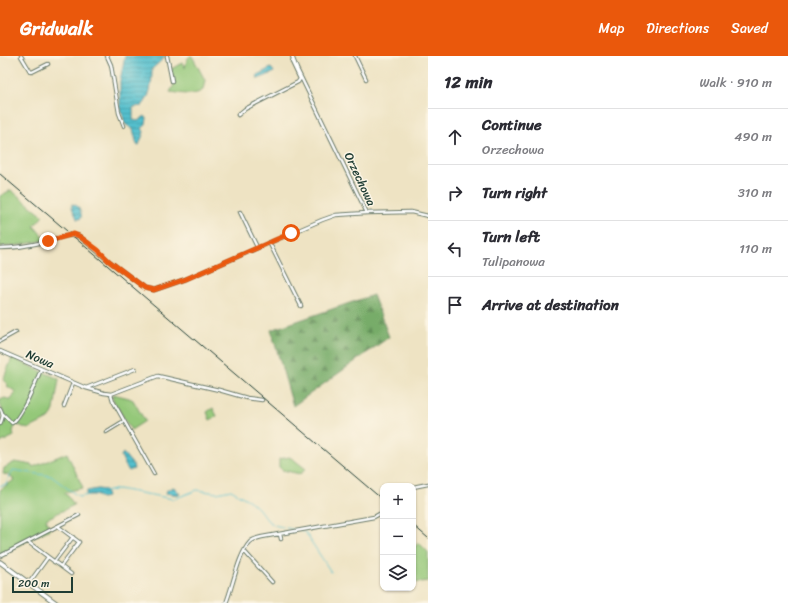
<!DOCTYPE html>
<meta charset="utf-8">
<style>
body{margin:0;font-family:Sriracha,sans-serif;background:#f7f7f7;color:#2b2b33}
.controls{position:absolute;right:12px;bottom:12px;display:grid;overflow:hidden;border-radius:8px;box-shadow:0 1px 3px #0004}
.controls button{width:36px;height:36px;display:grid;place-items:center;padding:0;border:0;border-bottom:1px solid #e1e1e2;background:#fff;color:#2b2b33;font:20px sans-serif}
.scale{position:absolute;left:12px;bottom:10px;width:61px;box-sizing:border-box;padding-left:4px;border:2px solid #1f3d34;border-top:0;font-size:11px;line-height:14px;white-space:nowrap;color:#1f3d34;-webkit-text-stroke:3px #fcf5e5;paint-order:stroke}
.stop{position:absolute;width:12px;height:12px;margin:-9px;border:3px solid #ea580c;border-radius:50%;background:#fff}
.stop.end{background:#ea580c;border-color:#fff;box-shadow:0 1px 4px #0008}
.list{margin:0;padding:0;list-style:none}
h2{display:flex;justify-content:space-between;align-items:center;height:52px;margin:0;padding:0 16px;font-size:17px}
h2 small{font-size:13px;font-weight:400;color:#7c7c81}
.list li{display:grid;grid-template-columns:26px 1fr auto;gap:12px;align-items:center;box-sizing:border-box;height:56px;padding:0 16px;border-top:1px solid #e1e1e2}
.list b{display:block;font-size:15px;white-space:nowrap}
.list p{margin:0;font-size:13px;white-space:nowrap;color:#7c7c81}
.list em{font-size:13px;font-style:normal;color:#7c7c81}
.icon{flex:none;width:22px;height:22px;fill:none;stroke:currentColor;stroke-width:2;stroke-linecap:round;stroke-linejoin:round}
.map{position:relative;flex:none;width:428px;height:547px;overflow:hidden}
header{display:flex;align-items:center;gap:24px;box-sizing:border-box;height:56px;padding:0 20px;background:#ea580c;color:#fff}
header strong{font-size:19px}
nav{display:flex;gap:22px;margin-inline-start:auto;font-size:14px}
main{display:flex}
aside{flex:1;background:#fff}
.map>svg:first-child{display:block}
.grass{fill:#94c879;stroke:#5a8256}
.forest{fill:url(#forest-firs);stroke:#4b744e}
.water{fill:url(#water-rules);stroke:#3a7e81}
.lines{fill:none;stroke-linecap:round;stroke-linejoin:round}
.stream{stroke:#54c0ce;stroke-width:1}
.street-casing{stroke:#677766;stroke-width:4.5}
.secondary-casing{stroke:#677766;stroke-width:5.5}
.street{stroke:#fff;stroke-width:2.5}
.secondary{stroke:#fff;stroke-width:3.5}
.rail{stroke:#1f3d34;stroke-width:1}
.route{stroke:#ea580c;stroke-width:5}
.labels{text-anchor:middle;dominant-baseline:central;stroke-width:3;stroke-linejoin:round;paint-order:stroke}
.street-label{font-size:12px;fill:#1f3d34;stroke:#fcf5e5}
</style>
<header>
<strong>Gridwalk</strong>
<nav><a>Map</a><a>Directions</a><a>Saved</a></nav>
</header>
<main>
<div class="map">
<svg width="428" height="547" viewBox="0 0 428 547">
<defs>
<pattern id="forest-firs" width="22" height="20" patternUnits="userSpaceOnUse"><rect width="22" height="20" fill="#77ac69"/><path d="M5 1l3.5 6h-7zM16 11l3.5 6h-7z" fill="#618d57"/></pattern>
<pattern id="water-rules" width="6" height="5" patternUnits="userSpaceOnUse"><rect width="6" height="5" fill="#54c0ce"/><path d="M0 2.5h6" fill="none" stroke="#459da8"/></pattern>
</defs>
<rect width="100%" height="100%" fill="#fcf5e5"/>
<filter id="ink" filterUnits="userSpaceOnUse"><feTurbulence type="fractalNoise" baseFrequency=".025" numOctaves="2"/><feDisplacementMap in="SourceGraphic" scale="8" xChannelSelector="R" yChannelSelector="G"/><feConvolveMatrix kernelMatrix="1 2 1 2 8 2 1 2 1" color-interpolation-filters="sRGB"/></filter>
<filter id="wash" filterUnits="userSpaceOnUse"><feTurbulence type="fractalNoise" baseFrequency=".012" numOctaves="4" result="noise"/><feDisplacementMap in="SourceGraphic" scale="16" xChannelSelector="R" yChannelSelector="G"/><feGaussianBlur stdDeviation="0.9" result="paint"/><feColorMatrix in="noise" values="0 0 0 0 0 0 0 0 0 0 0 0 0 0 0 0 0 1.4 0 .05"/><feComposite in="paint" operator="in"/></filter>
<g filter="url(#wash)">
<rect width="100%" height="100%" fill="#eee3c3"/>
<path class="grass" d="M 190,0 L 192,0 L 205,24 L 203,34 C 194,41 181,37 170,36 L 174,29 L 171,13 L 182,7 L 185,12 L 187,3 Z
M 11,134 L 43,160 L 34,170 L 46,184 L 20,189 L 0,191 L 0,140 Z
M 12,302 L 59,323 L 54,354 L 50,362 L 28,373 L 16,368 L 13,375 L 14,380 L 0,387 L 0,372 L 5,361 L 0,348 L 0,344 L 5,342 L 11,344 L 16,336 L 7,330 L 8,329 L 3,324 Z
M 113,338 L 129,342 L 133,344 L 145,365 L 131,374 L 113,344 L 112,340 Z
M 213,352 L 217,360 L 210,364 L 207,356 Z
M 67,397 L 83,432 L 73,434 L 64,437 L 68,440 L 74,449 L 46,463 L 50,473 L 0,499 L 0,434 L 14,424 L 9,419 L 3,418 L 4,412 L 15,406 L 32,409 L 33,411 Z
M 289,401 L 293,403 L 306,413 L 300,418 L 282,414 L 279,411 L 279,403 Z
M 419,487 L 428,496 L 428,525 L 413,527 L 413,492 Z"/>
<path class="forest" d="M 373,239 L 389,281 L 293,350 L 271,274 Z"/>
<path class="water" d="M 125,0 L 166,0 L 152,13 C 152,26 151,40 142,50 L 133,51 L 133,64 L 138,65 L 145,60 L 147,62 L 146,69 L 142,72 L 144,76 L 139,89 L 137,89 L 133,73 L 125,68 L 120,49 L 120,25 Z
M 271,12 L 274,16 L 273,17 L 258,23 L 257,19 Z
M 72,148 C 79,149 82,156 81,162 L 79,163 L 77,163 C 76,158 71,153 72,148 Z
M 123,397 L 133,409 L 134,413 L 129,415 C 126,412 123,404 121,400 Z
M 173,431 L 175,432 L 180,438 L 179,439 L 166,437 L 167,434 Z
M 98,433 L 105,434 L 107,441 L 102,442 L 95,439 L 86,439 L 87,435 Z"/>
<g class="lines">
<path class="stream" d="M 0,430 L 6,428 L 13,414 L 51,420 L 79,441 L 88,439
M 105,436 L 118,433 L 174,443 L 197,434 L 217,437 L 231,434 L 250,445 L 258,452 L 268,465 L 274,469 L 295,474
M 301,475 L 305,476 L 331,516"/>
</g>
</g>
<g filter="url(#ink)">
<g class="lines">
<g class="street-casing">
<path id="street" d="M 21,0 L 30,15 L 32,16 L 48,8
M 107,0 L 111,9 L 119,57 L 124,70
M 167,0 L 172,25
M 355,0 L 366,23
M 238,59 L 245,53 L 298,26 L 300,23 L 292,6 L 293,2
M 240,156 L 257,191
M 367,157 L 411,156 L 428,160
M 269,186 L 301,250
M 0,192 C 16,192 32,189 48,185 C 58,183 69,177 79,180 L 109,205 L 145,232 L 154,234 L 186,223 L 322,164 L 336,159 L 367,157 L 297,13 L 292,0
M 0,285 L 16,276
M 0,295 L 86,332 L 104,337 L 111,338 L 158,320 L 219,334 L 247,342 L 262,344
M 86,332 L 135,313
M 111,338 L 113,345 L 154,418
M 64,350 L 73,327
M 0,352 C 4,359 3,361 0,368
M 3,358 L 12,367 C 21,362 37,324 41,313
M 106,376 L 124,365
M 413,431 L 428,428
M 59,471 L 79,486 L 61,510
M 280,478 L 281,483
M 28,486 L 71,518
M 245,496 L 272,526
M 0,500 L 79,459
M 54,506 L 73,481
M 29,527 L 48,501
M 226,547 C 233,530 238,499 250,486 C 253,483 258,482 262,481 L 374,461 L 383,456"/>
</g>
<g class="secondary-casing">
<path id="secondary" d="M 0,506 L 56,547"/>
</g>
<use href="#street" class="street"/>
<use href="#secondary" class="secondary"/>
<path class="rail" d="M 0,118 L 383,444
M 413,469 L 428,482"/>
</g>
</g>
<g class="lines" filter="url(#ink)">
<path class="route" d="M 48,185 L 74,178 L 79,180 L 98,194 L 109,205 L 145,232 L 154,234 L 186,223 L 291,177"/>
</g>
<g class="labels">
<g class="street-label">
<text transform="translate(360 123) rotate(65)">Orzechowa</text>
<text transform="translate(40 303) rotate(23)">Nowa</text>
</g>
</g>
</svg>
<div class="controls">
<button>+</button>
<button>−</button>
<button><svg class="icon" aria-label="layers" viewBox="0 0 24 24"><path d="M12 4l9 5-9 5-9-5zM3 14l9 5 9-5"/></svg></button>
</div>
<div class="scale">200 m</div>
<div class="stop" style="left:291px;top:177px"></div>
<div class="stop end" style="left:48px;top:185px"></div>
</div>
<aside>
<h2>12 min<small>Walk · 910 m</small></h2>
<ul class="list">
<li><svg class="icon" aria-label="ahead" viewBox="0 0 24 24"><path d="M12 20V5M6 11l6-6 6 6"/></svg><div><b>Continue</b><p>Orzechowa</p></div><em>490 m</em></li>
<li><svg class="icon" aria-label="right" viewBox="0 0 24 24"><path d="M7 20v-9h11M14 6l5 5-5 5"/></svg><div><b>Turn right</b></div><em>310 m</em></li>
<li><svg class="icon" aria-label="left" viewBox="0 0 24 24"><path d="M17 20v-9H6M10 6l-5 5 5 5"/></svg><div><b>Turn left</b><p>Tulipanowa</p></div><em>110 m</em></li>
<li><svg class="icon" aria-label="arrive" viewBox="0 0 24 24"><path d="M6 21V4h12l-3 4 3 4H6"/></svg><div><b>Arrive at destination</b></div></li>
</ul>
</aside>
</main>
